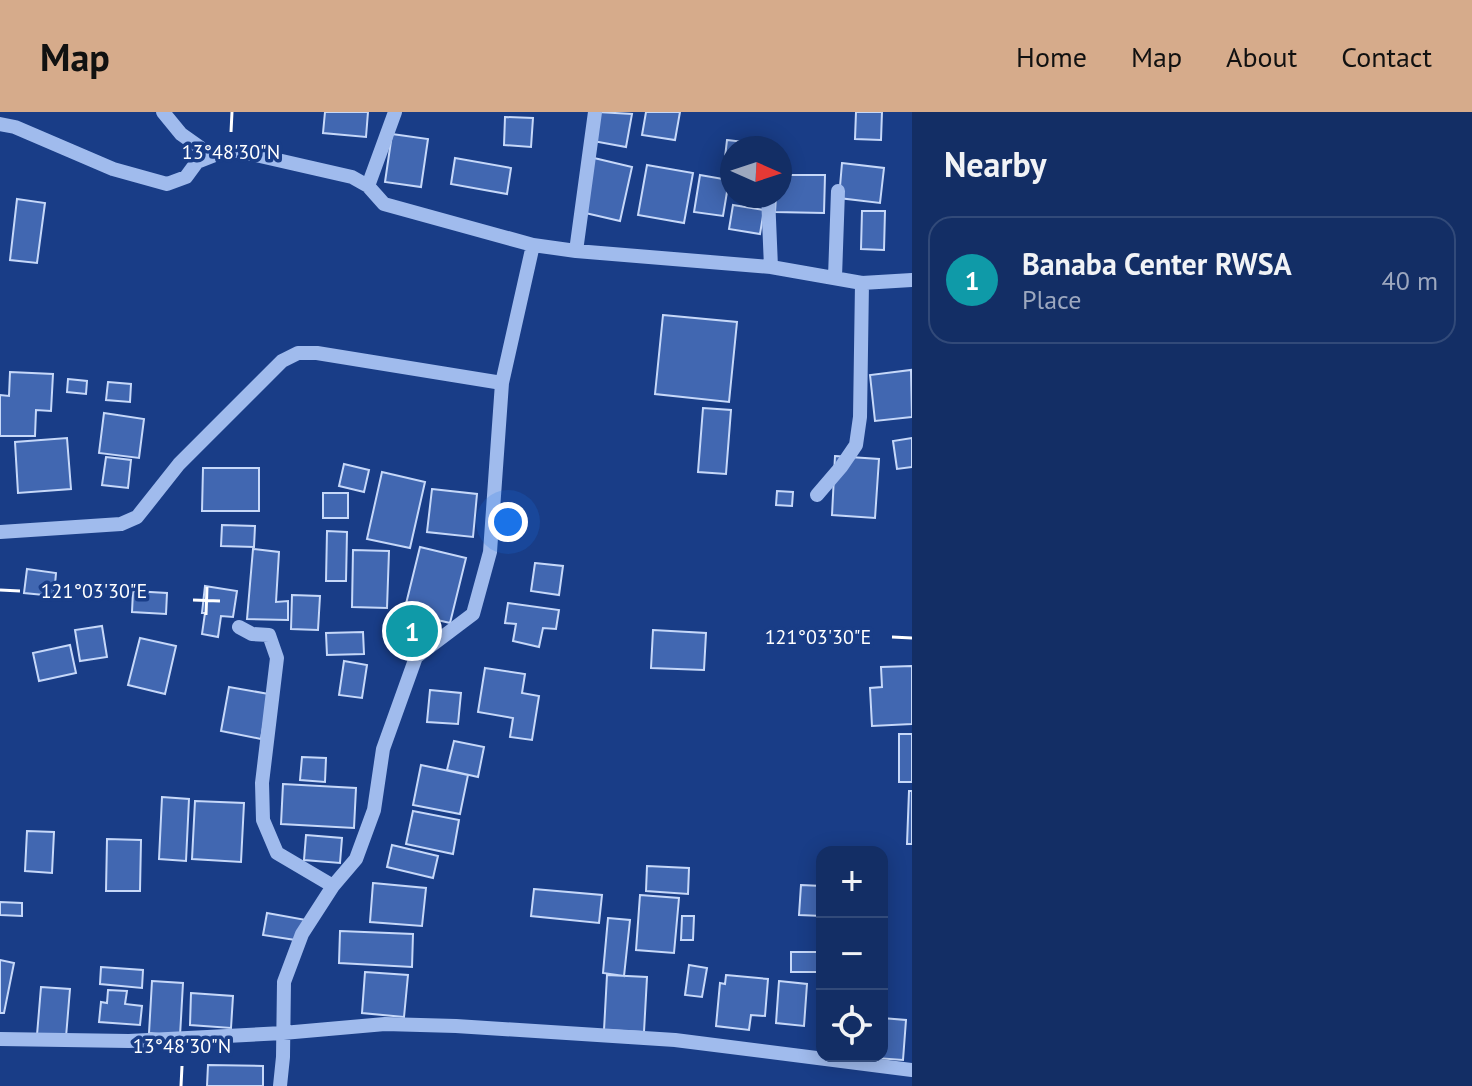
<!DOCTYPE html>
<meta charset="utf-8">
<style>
body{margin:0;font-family:"PT Sans",sans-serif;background:#1c366b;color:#f1f3f6}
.controls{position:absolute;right:24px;bottom:24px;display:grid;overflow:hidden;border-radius:16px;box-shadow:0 4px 20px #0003}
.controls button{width:72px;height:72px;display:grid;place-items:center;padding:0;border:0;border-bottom:2px solid #324a79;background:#132e65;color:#f1f3f6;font:40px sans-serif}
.compass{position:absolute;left:720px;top:24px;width:72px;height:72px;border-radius:50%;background:#132e65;box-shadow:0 4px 20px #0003;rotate:93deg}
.you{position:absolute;left:508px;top:410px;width:28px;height:28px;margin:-20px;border:6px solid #fff;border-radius:50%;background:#1a73e8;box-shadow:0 0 0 12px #1a73e833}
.badge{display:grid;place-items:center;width:52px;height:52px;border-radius:50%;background:#d6ab8b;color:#fff;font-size:26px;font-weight:700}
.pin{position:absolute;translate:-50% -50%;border:4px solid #fff;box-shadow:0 2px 8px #0006}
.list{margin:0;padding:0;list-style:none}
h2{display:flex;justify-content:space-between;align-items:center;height:104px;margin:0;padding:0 32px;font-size:34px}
h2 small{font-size:26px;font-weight:400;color:#9da8bf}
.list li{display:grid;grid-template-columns:52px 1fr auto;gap:24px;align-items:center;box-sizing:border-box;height:128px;margin:0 16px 16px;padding:0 16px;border:2px solid #324a79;border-radius:24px}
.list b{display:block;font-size:30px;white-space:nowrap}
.list p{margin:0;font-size:26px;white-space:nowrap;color:#9da8bf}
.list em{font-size:26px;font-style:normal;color:#9da8bf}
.icon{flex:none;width:44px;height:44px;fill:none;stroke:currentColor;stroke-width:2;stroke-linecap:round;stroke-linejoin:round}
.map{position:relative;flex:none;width:912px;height:974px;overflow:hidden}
header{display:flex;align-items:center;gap:48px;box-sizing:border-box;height:112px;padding:0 40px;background:#d6ab8b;color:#111}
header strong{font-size:38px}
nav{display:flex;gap:44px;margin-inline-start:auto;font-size:28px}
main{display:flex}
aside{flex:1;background:#132e65}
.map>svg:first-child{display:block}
.building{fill:#4167b1;stroke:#c6d8f9;stroke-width:2}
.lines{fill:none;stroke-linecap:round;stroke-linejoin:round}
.minor{stroke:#a0bbed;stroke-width:14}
.ticks{fill:none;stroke:#fff;stroke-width:3}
.ticks-label{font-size:20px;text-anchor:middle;fill:#fff;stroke:#193d87;stroke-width:7;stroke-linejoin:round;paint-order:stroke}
</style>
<header>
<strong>Map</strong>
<nav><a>Home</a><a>Map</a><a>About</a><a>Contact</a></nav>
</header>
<main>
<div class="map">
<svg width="912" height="974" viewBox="0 0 912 974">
<rect width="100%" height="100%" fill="#193d87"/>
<path class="building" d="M 325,0 L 368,0 L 366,25 L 323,21 Z
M 598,0 L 632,2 L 626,35 L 593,29 Z
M 646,0 L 680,0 L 675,28 L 642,23 Z
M 856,0 L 882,0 L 881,28 L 855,27 Z
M 505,5 L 533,6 L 531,35 L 504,33 Z
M 392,22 L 428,27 L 421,75 L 385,70 Z
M 727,28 L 754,31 L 753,36 L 732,36 L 732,55 L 724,54 Z
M 455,46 L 511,56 L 507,82 L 451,72 Z
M 594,46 L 632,55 L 620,109 L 581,100 Z
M 842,51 L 884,56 L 880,91 L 839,86 Z
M 647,53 L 693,61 L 684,111 L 638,103 Z
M 700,63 L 729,68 L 723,104 L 694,100 Z
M 780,63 L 825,63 L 824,101 L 775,100 L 776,84 L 780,84 Z
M 17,87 L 45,91 L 37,151 L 10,148 Z
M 733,93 L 764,98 L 760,122 L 729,117 Z
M 862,99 L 885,99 L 884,138 L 861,137 Z
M 663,203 L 737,210 L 729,290 L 655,282 Z
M 911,258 L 912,305 L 875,309 L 870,263 Z
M 10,260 L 53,262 L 51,299 L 36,298 L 35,324 L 0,324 L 0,283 L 9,284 Z
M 68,267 L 87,269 L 86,282 L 67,280 Z
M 108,270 L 131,272 L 130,290 L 106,288 Z
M 703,296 L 731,298 L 726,362 L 698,360 Z
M 104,301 L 144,307 L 139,346 L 99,341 Z
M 67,326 L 71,377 L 18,381 L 15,330 Z
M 912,326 L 912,355 L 897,357 L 893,329 Z
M 835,344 L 879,347 L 875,406 L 832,403 Z
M 106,345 L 131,348 L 128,376 L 102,373 Z
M 344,352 L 369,358 L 364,380 L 339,374 Z
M 203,356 L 259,356 L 259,399 L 202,399 Z
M 382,360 L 425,370 L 410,436 L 367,427 Z
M 432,377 L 477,382 L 473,425 L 427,420 Z
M 777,379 L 793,380 L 792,394 L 776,393 Z
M 323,381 L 348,381 L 348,406 L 323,406 Z
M 222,413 L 255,414 L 254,435 L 221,434 Z
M 327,419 L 347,420 L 346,469 L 326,469 Z
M 420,435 L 466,446 L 450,511 L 404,500 Z
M 253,437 L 279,440 L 276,490 L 288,489 L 288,508 L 247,507 Z
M 353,438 L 389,439 L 387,496 L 352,495 Z
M 535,451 L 563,454 L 559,483 L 531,479 Z
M 27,457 L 56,461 L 54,484 L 24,481 Z
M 205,474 L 237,479 L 233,505 L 221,504 L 218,525 L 202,522 L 205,501 L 202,501 Z
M 133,479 L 167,481 L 166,502 L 132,500 Z
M 292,483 L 320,484 L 318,518 L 291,517 Z
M 508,491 L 559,498 L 556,517 L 543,516 L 539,535 L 513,529 L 516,512 L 505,511 Z
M 102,514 L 107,545 L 80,549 L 75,518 Z
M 653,518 L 706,521 L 704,558 L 651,556 Z
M 363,520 L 364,542 L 327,543 L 326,521 Z
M 140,526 L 176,534 L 165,582 L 128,573 Z
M 70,533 L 76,561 L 39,569 L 33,541 Z
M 344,549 L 367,553 L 362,586 L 339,583 Z
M 912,554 L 912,612 L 872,614 L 870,576 L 882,575 L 881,555 Z
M 485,556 L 525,562 L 522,581 L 539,584 L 532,628 L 510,625 L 513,606 L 478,600 Z
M 229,575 L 269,582 L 261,627 L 221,619 Z
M 430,578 L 461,581 L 458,612 L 427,610 Z
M 899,622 L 912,622 L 912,670 L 899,670 Z
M 454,629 L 484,635 L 478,665 L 447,658 Z
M 302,645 L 326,646 L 325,670 L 300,668 Z
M 421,653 L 468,663 L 460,702 L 413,693 Z
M 283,672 L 356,676 L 354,716 L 281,712 Z
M 909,679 L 912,679 L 912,732 L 907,732 Z
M 162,685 L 189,687 L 186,749 L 159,747 Z
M 195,689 L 244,691 L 241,750 L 192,747 Z
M 413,699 L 459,708 L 453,742 L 406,732 Z
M 27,719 L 54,720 L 52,761 L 25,759 Z
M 306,723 L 342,726 L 340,751 L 304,748 Z
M 107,727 L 141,728 L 140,779 L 106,779 Z
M 392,733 L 438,744 L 433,766 L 387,755 Z
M 647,754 L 689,756 L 688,782 L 646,779 Z
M 373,771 L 426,776 L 422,814 L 370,810 Z
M 801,773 L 822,774 L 822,804 L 799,803 Z
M 534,777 L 602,783 L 599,811 L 531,804 Z
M 640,783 L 679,786 L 674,841 L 636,838 Z
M 0,790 L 22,791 L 22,804 L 0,803 Z
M 267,801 L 306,808 L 302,829 L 263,823 Z
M 682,804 L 694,804 L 693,828 L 681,828 Z
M 608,806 L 630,808 L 624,864 L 603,861 Z
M 340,819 L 413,822 L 412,855 L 339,851 Z
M 791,840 L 822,840 L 822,860 L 791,860 Z
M 0,848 L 14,851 L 4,901 L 0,901 Z
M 689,853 L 707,856 L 702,885 L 685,883 Z
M 101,855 L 143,858 L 142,876 L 100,872 Z
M 365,860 L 408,863 L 404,905 L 362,901 Z
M 607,863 L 647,865 L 644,920 L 604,918 Z
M 726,863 L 768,867 L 765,904 L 751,903 L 749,918 L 716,914 L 720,871 L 725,872 Z
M 152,869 L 183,871 L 180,924 L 149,921 Z
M 779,869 L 807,872 L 804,914 L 776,911 Z
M 41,875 L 70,877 L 66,925 L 37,923 Z
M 108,878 L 127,879 L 125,892 L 142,894 L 140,913 L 99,910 L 101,890 L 107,891 Z
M 191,881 L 233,884 L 231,916 L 190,913 Z
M 882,906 L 906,908 L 903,948 L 862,945 L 882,944 Z
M 208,953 L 263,954 L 263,974 L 207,974 Z"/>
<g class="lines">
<path class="minor" d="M 163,0 L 181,22 L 212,44
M 0,12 L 15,15 L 113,57 L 167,72 L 186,65 L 197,50 L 225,39 L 238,39 L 352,65 L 368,74 L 384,92 L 533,133 L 502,271 L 490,440 L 473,502 L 416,545 L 383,637 L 374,698 L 356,747 L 333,774 L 302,822 L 284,870 L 283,945 L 280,974
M 368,74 L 395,0
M 768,84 L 771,155
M 533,133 L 576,139 L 771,155 L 862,171 L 912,168
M 576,139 L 595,0
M 835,165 L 838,79
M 817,383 L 841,355 L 856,333 L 860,305 L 862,171
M 0,420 L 121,412 L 137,405 L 179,352 L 282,249 L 298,241 L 317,241 L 502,271
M 239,515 L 252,522 L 269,523 L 277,546 L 262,671 L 263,708 L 277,741 L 333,774
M 0,927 L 129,929 L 283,921 L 385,912 L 456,914 L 675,928 L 912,958"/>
</g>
<path class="ticks" d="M 231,20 L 232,0M 0,478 L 20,479M 193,488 L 220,489M 206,503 L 207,475M 892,525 L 912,526M 181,974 L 182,954"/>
<g class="ticks-label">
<text x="231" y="47">13°48'30"N</text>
<text x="94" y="486">121°03'30"E</text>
<text x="818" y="532">121°03'30"E</text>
<text x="182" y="941">13°48'30"N</text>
</g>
</svg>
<div class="controls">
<button>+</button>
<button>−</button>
<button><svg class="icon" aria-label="locate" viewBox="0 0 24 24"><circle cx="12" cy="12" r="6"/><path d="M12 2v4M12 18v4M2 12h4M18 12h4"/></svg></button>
</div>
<svg class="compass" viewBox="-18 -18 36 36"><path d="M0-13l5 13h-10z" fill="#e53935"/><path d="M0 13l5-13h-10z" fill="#9da8bf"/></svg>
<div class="you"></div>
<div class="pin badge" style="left:412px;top:519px;background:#0f9aa8">1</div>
</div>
<aside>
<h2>Nearby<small></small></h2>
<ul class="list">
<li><span class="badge" style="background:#0f9aa8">1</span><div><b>Banaba Center RWSA</b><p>Place</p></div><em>40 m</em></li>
</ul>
</aside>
</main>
